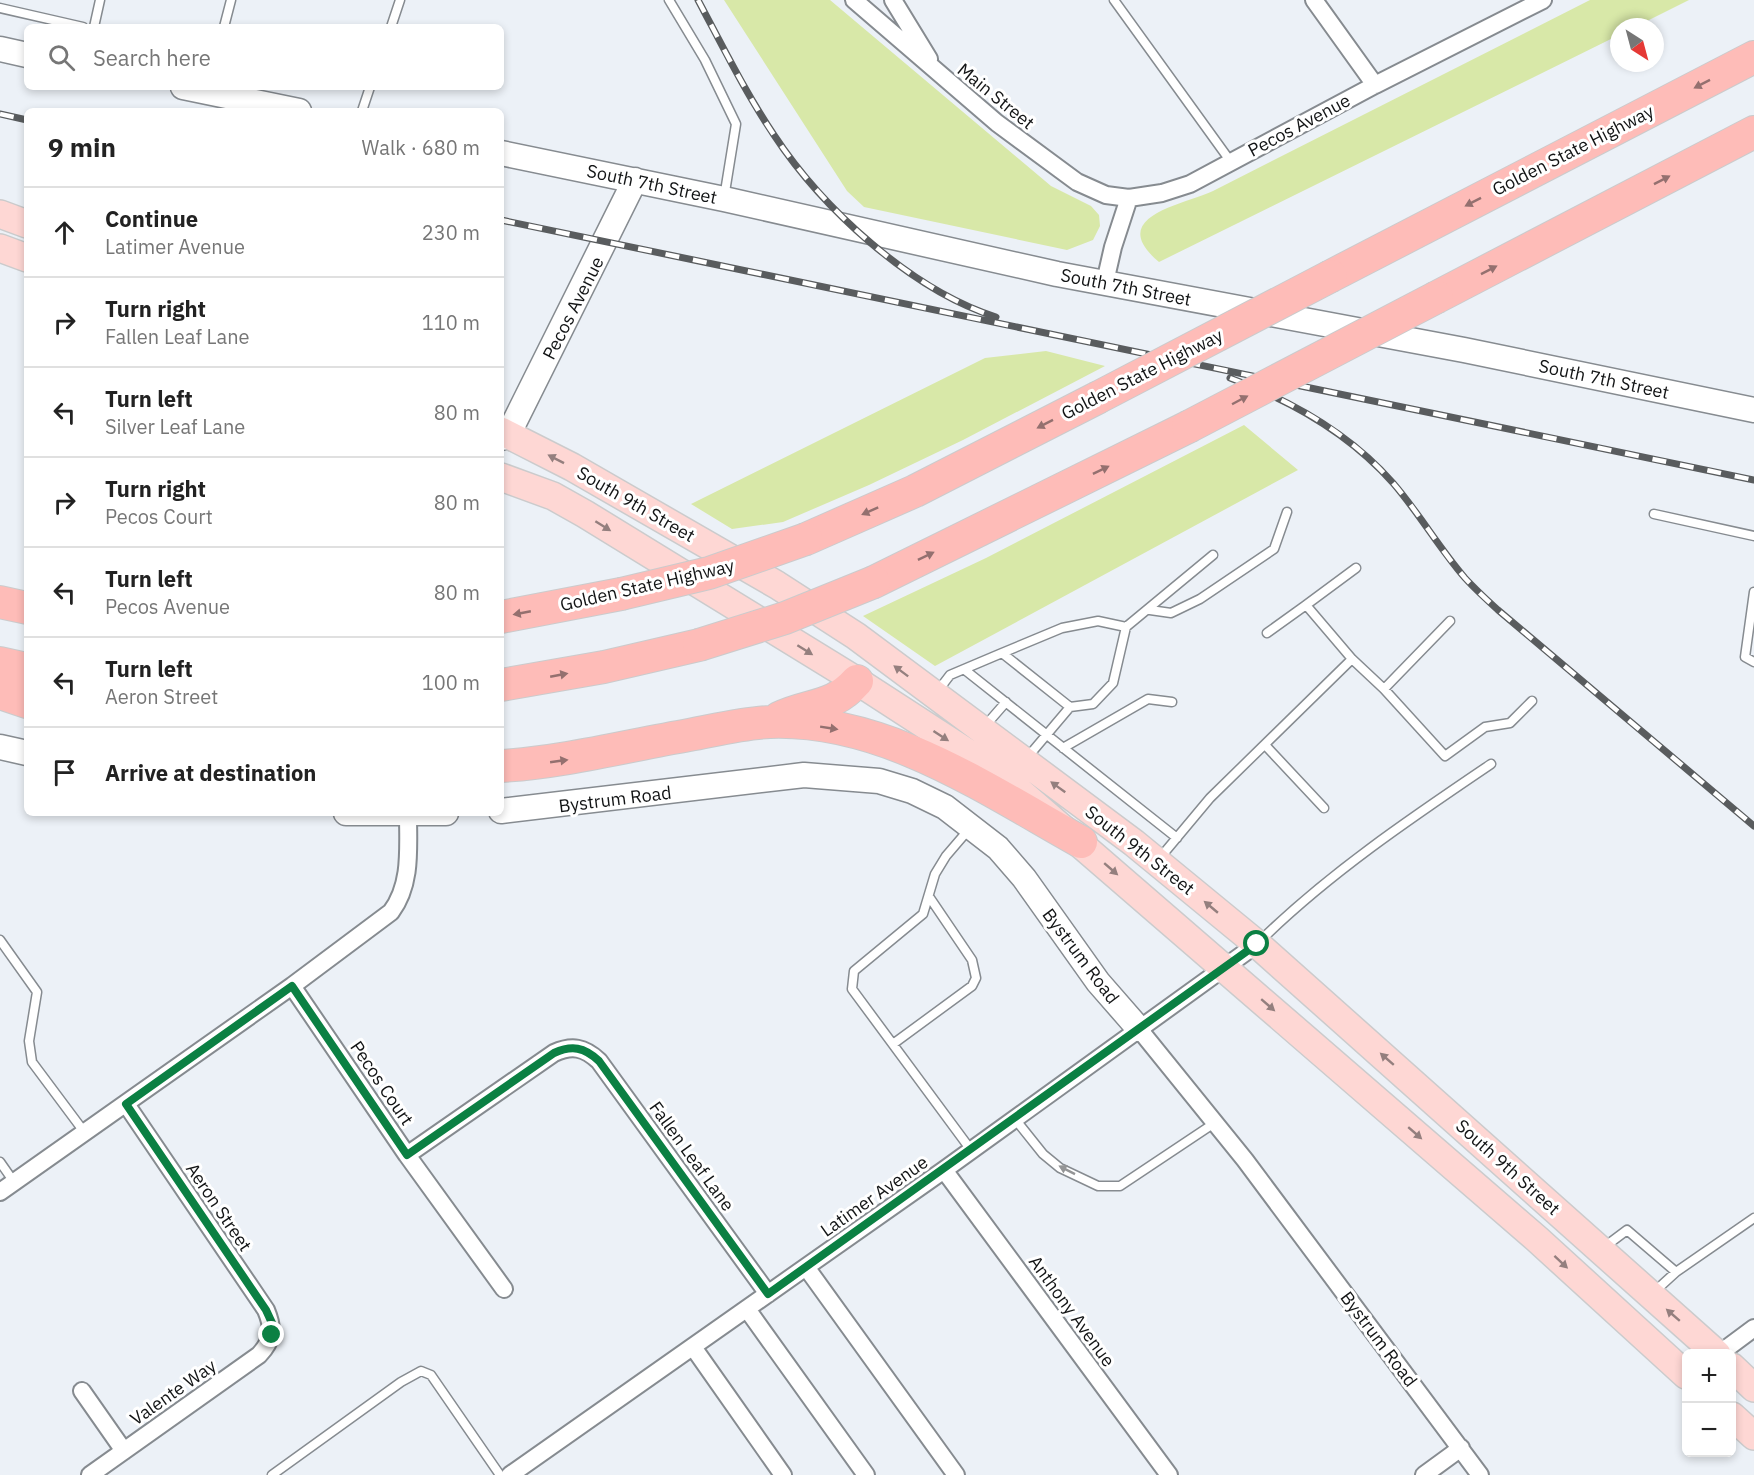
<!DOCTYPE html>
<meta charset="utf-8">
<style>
body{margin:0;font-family:"IBM Plex Sans",sans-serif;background:#f2f2f2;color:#222}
.controls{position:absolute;right:18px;bottom:18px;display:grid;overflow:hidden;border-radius:9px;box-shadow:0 3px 9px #0003}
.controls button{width:54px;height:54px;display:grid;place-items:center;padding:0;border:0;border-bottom:2px solid #e0e0e0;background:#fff;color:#222;font:30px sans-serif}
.compass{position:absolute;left:1610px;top:18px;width:54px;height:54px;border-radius:50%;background:#fff;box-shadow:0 3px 9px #0003;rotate:144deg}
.stop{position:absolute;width:18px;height:18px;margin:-14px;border:4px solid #0b8043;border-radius:50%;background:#fff}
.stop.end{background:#0b8043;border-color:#fff;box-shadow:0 2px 6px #0008}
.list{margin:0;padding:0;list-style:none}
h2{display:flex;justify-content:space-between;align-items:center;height:78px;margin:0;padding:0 24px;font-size:26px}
h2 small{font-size:20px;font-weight:400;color:#767676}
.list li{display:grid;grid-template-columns:39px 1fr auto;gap:18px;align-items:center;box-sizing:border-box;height:90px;padding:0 24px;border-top:2px solid #e0e0e0}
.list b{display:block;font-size:22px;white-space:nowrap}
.list p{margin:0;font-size:20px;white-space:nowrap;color:#767676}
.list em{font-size:20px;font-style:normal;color:#767676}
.icon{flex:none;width:33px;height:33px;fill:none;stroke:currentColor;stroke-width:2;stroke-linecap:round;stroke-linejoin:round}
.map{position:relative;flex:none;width:1754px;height:1475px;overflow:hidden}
.search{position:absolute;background:#fff;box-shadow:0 3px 9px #0003;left:24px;top:24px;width:480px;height:66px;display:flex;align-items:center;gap:15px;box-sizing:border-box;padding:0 21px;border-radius:9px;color:#767676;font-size:22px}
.panel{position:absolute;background:#fff;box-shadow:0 3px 9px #0003;left:24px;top:108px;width:480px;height:708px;border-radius:9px}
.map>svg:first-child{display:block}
.green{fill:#d8e8a8}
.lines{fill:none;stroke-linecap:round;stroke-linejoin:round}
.lane-casing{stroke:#868b90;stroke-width:11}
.street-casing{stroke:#868b90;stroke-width:20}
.secondary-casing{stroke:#868b90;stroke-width:27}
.primary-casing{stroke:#cbcbcc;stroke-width:30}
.highway-casing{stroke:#cbcbcc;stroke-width:34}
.lane{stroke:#fff;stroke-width:8}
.street{stroke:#fff;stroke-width:16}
.secondary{stroke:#fff;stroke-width:24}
.primary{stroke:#fed7d4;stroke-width:27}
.highway{stroke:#febcb8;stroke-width:32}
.rail-casing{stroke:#595c5e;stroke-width:7}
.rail{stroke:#fff;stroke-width:4.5;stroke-dasharray:14;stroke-linecap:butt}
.highway-bridge-casing{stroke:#cbcbcc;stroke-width:34;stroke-linecap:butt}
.highway-bridge{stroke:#febcb8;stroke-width:32}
.oneway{fill:#94706f}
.oneway2{fill:#947f7e}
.oneway3{fill:#949596}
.route{stroke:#0b8043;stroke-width:8}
.labels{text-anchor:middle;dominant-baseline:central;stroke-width:6;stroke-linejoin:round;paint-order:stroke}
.street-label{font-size:18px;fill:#121415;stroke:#fff}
</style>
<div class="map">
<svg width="1754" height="1475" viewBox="0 0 1754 1475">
<rect width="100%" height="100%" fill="#ecf1f7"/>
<path class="green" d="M 724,0 L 830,0 L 1051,186 L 1091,206 L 1099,215 L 1100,226 L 1093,240 L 1067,250 L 864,207 L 847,191 Z
M 1590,0 L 1689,0 L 1635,27 L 1619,27 L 1619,35 L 1159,262 C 1105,217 1182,205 1213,191 Z
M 1046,351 L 1105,366 L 963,440 L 869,485 L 783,522 L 732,529 L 691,504 L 985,358 Z
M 1244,425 L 1298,470 L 935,666 L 863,616 L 986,558 Z"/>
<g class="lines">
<g class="lane-casing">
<path id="lane" d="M 669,0 L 705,60 L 736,124 L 724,198
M 1114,0 L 1231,162
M 0,8 L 83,27
M 94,27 L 100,0
M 224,27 L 231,0
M 391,27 L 400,0
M 362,111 L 370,87
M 1654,514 L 1754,536
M 1754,592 L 1745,657 L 1754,662
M 1150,610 L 1171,613 L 1200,599 L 1274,549 L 1287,512
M 1267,633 L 1306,605
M 1002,653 L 1062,628 L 1098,621 L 1126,627 L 1213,555
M 1352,659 L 1306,605 L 1356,568
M 965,670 L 1177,838
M 1384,689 L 1450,621
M 937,692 L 950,675 L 1002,653 L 1070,707 L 1026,759
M 1070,707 L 1093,704 L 1113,683 L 1126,627
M 985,726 L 1006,702
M 1265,745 L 1324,808
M 1063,748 L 1148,699 L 1172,702
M 970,828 L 946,856 L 935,874 L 923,914 L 854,971 L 852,989 L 971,1150
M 1159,859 L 1210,798 L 1352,659 L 1384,689 L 1445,756 L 1485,727 L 1510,723 L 1532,701
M 0,940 L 37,992 L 29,1041 L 32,1062 L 85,1133
M 1259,942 C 1328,874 1411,818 1491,764
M 893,1044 L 972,986 L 976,978 L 972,960 L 930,898
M 1015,1119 L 1043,1154 L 1060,1168 L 1098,1186 L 1120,1186 L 1213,1124
M 0,1162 L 14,1182
M 1603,1248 L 1627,1230 L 1676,1272
M 1653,1293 L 1676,1272 L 1754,1218
M 272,1475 L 401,1382 L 421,1371 L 431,1375 L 500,1475"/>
</g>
<g class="street-casing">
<path id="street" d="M 854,0 L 997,123 L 1077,182 L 1106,195 L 1129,198
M 893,0 L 929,59
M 1314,0 L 1375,85
M 1105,282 L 1113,247 L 1129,198 L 1162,193 L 1190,184 L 1375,85 L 1543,0
M 292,986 L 407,1155 L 504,1289
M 1139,1029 L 1245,1160 L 1480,1475
M 407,1155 L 554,1053 C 572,1045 584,1047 599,1061 L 768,1294
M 944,1170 L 1169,1475
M 0,1192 L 292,986 L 391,912 C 412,884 408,848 408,814
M 806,1267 L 956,1475
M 747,1309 L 866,1475
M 693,1347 L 783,1475
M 1719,1354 L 1754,1328
M 82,1391 L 124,1451
M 90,1475 L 259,1355 C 273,1340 274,1329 266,1310 L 126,1104
M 510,1475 L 944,1170 L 1257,944
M 1424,1475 L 1461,1448"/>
</g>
<g class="secondary-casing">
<path id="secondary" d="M 0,49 L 27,55
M 183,87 L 299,111
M 501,153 L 724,199 L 1057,274 L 1464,350 L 1754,410
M 501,438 L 508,435 L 635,180
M 0,747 L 27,753
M 501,811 L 804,775 L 879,781 L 912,791 L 945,807 L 998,848 L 1024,878 L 1098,982 L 1139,1029
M 346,813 L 446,813"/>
</g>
<g class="primary-casing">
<path id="primary" d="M 0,214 L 27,224
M 0,248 L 27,258
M 501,431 L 572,467 L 777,585 L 856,636 L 1134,843 L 1257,944 L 1717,1354
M 501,477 L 553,496 L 585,514 L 857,681 L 996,771 L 1537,1239 L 1686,1375
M 1732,1367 L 1754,1388
M 1732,1416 L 1754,1436"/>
</g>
<g class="highway-casing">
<path id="highway" d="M 1331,276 L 1754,57
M 1437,297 L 1754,132
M 806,539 L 915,491 L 1097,398
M 874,582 L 1188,427
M 0,602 L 27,608
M 501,617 L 621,594
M 0,663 L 27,669
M 501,685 L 604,667 L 699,645
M 0,693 L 27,702
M 779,718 C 811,703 832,709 857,681
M 501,766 C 565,762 626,746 689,735 C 716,730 743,723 770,722 C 884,718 986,789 1081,842"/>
</g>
<use href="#lane" class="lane"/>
<use href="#street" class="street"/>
<use href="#secondary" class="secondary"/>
<use href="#primary" class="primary"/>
<use href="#highway" class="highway"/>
<g class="rail-casing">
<path id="rail" d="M 698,0 C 722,45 745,92 774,135 C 822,208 911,290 996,317
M 0,114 L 27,120
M 501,220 L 1754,480
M 1230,378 C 1292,401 1349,433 1393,483 C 1419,513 1439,548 1465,578 C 1475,589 1487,600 1498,610 L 1754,826"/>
</g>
<use href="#rail" class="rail"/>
<g class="highway-bridge-casing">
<path id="highway-bridge" d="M 1097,398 L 1331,276
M 1188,427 L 1437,297
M 621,594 L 709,573 L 806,539
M 699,645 L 785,618 L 874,582"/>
</g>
<use href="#highway-bridge" class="highway-bridge"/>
</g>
<defs><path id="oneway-solid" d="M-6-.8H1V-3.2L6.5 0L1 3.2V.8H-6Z" transform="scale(1.5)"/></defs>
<g class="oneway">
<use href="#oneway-solid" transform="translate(1702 84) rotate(153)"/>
<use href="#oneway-solid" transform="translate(1662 180) rotate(-27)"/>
<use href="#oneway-solid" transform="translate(1473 202) rotate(153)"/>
<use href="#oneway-solid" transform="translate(1489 270) rotate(-27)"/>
<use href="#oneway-solid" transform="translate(1240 400) rotate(-28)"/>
<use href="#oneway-solid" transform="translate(1045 424) rotate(153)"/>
<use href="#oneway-solid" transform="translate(1101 470) rotate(-26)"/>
<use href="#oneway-solid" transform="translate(870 511) rotate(156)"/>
<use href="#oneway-solid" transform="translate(926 556) rotate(-26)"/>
<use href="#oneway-solid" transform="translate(522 613) rotate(169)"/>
<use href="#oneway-solid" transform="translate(559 675) rotate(-11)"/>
<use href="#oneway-solid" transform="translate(829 728) rotate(9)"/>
<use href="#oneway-solid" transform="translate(559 761) rotate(-8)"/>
</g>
<g class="oneway2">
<use href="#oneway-solid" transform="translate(556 459) rotate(-153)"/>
<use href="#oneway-solid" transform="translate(603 526) rotate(32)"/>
<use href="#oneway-solid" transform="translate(805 650) rotate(32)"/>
<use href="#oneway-solid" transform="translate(901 671) rotate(-143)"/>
<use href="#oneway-solid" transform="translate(941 736) rotate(33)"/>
<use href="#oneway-solid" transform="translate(1058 787) rotate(-144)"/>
<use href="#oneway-solid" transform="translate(1111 869) rotate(41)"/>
<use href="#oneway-solid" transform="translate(1211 907) rotate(-140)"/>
<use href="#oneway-solid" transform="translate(1268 1005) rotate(41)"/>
<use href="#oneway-solid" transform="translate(1387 1059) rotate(-139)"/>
<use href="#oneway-solid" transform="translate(1415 1133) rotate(41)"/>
<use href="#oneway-solid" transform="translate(1561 1262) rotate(43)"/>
<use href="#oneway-solid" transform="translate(1673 1315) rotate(-139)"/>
</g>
<use class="oneway3" href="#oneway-solid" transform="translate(1067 1170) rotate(-153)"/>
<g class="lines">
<path class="route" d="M 272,1335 L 272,1323 L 266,1310 L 126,1104 L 292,986 L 407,1155 L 554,1053 C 572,1045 584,1047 599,1061 L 768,1294 L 1257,944"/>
</g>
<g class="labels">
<g class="street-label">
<text transform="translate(996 96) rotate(39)">Main Street</text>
<text transform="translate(1299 125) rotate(-28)">Pecos Avenue</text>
<text transform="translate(1573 150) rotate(-27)">Golden State Highway</text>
<text transform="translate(652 184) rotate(12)">South 7th Street</text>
<text transform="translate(1126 287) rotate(11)">South 7th Street</text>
<text transform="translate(573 308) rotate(-63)">Pecos Avenue</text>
<text transform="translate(1142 374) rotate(-27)">Golden State Highway</text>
<text transform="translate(1604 379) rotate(12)">South 7th Street</text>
<text transform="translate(636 504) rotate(30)">South 9th Street</text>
<text transform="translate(647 585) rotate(-13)">Golden State Highway</text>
<text transform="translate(615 799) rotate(-7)">Bystrum Road</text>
<text transform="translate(1140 850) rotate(38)">South 9th Street</text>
<text transform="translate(1081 956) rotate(53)">Bystrum Road</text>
<text transform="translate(382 1083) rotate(56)">Pecos Court</text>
<text transform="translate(692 1156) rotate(54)">Fallen Leaf Lane</text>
<text transform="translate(1508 1167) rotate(42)">South 9th Street</text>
<text transform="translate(874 1196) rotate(-35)">Latimer Avenue</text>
<text transform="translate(219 1207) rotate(56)">Aeron Street</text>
<text transform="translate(1072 1311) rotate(54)">Anthony Avenue</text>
<text transform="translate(1379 1339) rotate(53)">Bystrum Road</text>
<text transform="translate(173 1392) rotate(-35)">Valente Way</text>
</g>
</g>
</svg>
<div class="controls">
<button>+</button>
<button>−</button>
</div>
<svg class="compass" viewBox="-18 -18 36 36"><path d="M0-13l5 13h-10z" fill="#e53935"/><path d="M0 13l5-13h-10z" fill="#767676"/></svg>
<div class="stop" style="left:1257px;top:944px"></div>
<div class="stop end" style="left:272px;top:1335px"></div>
<div class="search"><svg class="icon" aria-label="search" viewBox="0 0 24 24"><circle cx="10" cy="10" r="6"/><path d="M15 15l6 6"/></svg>Search here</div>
<section class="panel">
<h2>9 min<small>Walk · 680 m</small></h2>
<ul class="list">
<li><svg class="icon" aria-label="ahead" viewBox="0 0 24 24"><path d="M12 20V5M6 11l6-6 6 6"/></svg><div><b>Continue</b><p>Latimer Avenue</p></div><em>230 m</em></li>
<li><svg class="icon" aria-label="right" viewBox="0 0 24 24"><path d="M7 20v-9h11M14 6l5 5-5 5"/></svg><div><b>Turn right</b><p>Fallen Leaf Lane</p></div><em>110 m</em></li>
<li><svg class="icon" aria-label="left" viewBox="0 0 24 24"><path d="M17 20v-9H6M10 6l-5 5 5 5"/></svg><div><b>Turn left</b><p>Silver Leaf Lane</p></div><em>80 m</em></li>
<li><svg class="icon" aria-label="right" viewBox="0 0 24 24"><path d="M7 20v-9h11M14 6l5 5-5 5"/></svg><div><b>Turn right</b><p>Pecos Court</p></div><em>80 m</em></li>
<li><svg class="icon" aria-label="left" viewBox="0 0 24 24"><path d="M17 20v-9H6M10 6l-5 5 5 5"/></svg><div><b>Turn left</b><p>Pecos Avenue</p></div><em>80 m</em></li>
<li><svg class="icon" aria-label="left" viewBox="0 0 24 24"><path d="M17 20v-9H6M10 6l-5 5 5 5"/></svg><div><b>Turn left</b><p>Aeron Street</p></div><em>100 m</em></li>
<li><svg class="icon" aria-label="arrive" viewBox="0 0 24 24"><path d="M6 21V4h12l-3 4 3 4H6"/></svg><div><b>Arrive at destination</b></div></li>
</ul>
</section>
</div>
